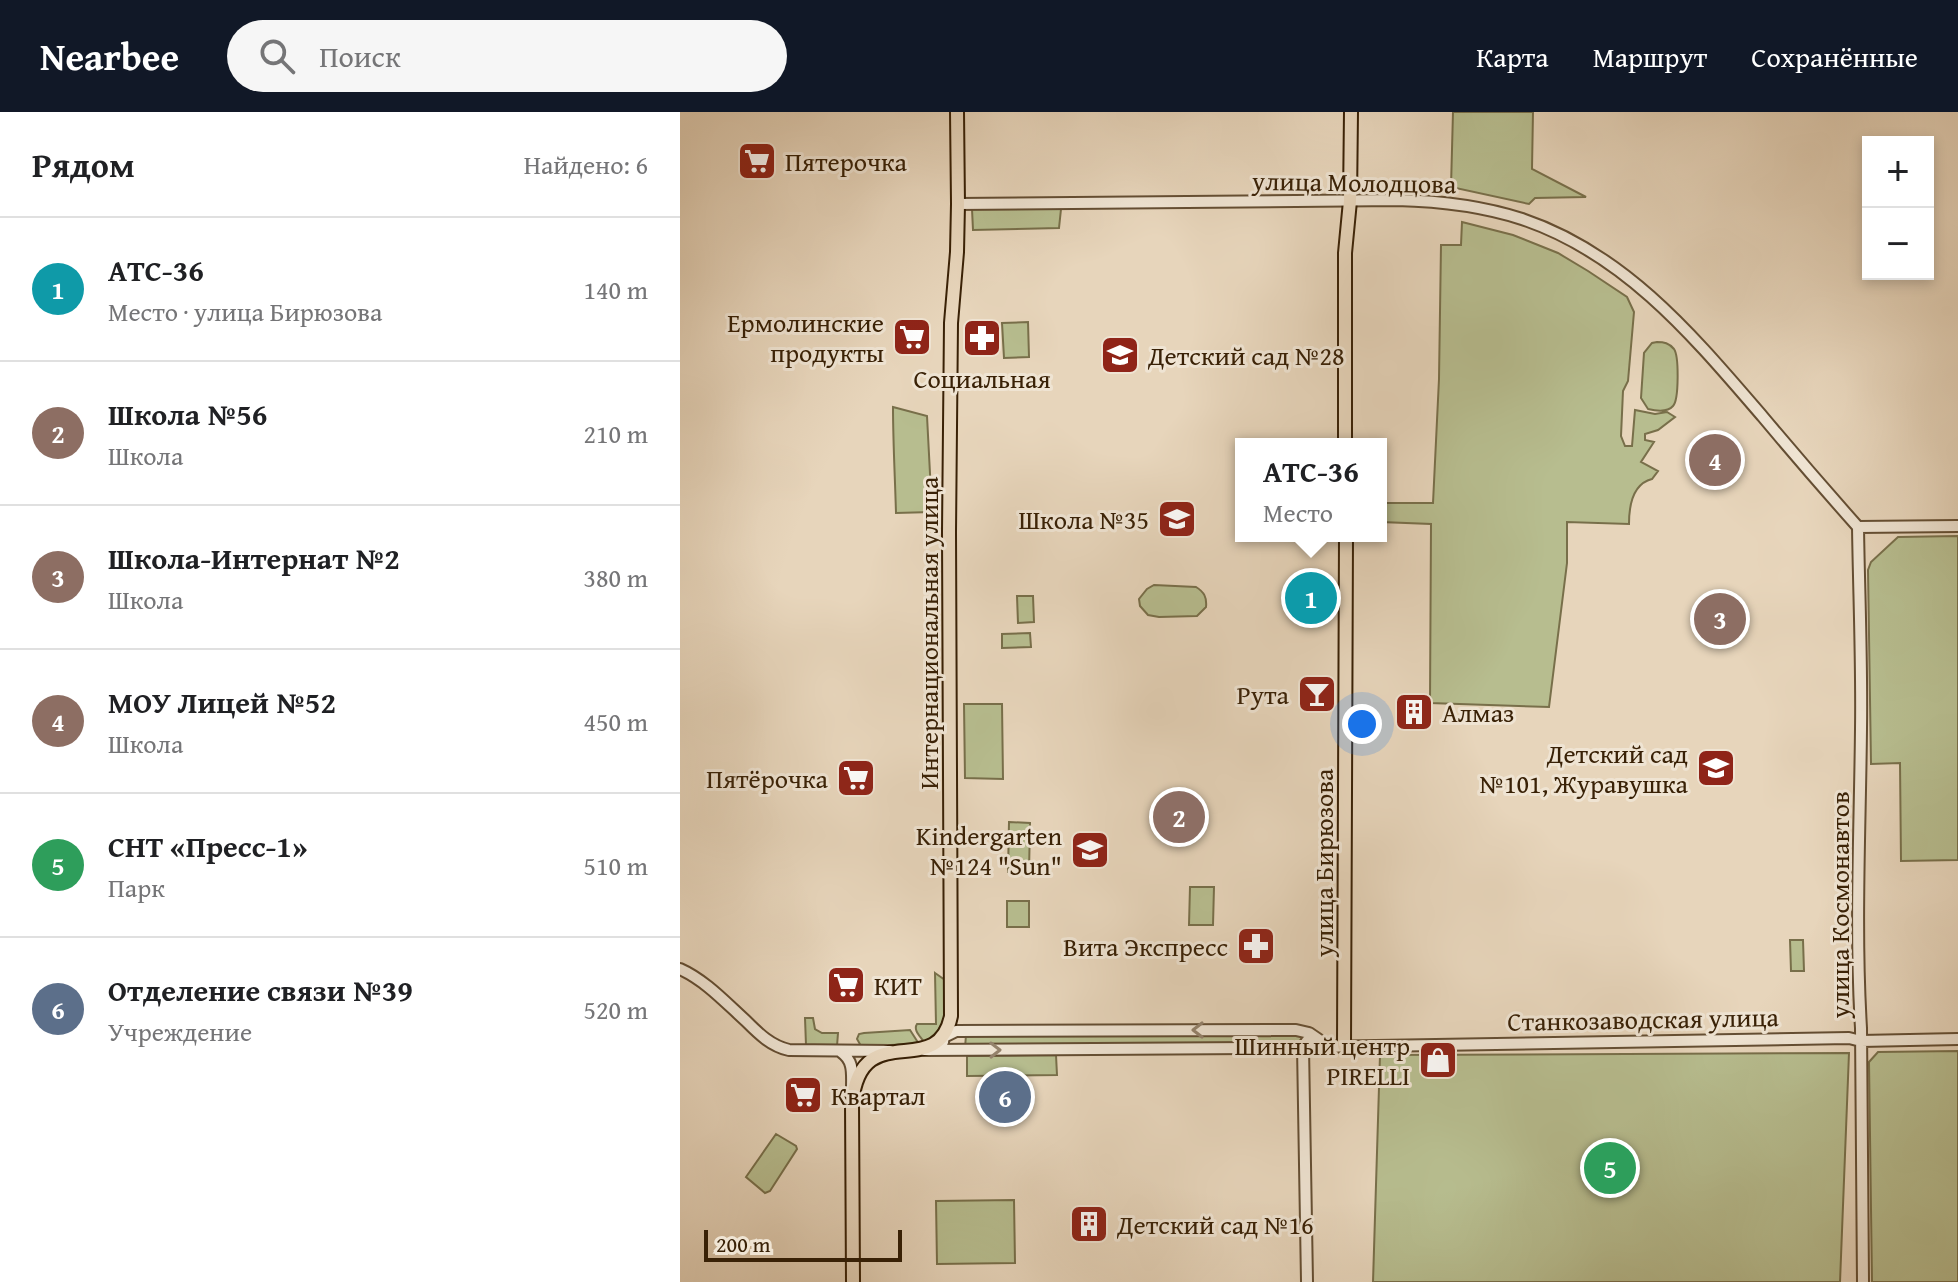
<!DOCTYPE html>
<html lang="ru">
<meta charset="utf-8">
<style>
body{margin:0;font-family:"Gentium Book Plus",serif;background:#f6f6f6;color:#202124}
.controls{position:absolute;right:24px;top:24px;display:grid;overflow:hidden;border-radius:0px;box-shadow:0 4px 12px #0003}
.controls button{width:72px;height:72px;display:grid;place-items:center;padding:0;border:0;border-bottom:2px solid #e0e0e0;background:#fff;color:#202124;font:40px sans-serif}
.scale{position:absolute;left:24px;bottom:20px;width:198px;box-sizing:border-box;padding-left:8px;border:4px solid #392106;border-top:0;font-size:22px;line-height:28px;white-space:nowrap;color:#392106;-webkit-text-stroke:6px #efe4d3;paint-order:stroke}
.you{position:absolute;left:682px;top:612px;width:28px;height:28px;margin:-20px;border:6px solid #fff;border-radius:50%;background:#1a73e8;box-shadow:0 0 0 12px #1a73e833}
.badge{display:grid;place-items:center;width:52px;height:52px;border-radius:50%;background:#111827;color:#fff;font-size:26px;font-weight:700}
.pin{position:absolute;translate:-50% -50%;border:4px solid #fff;box-shadow:0 2px 8px #0006}
.popup{position:absolute;left:555px;top:326px;width:152px;height:104px;box-sizing:border-box;display:grid;place-content:center;border-radius:0px;background:#fff;filter:drop-shadow(0 2px 6px #0005);font-size:26px;white-space:nowrap;color:#757577}
.popup b{font-size:30px;color:#202124}
.popup::after{content:'';position:absolute;left:50%;top:100%;margin-left:-16px;border:16px solid transparent;border-top-color:#fff}
.list{margin:0;padding:0;list-style:none}
h2{display:flex;justify-content:space-between;align-items:center;height:104px;margin:0;padding:0 32px;font-size:34px}
h2 small{font-size:26px;font-weight:400;color:#757577}
.list li{display:grid;grid-template-columns:52px 1fr auto;gap:24px;align-items:center;box-sizing:border-box;height:144px;padding:0 32px;border-top:2px solid #e0e0e0}
.list b{display:block;font-size:30px;white-space:nowrap}
.list p{margin:0;font-size:26px;white-space:nowrap;color:#757577}
.list em{font-size:26px;font-style:normal;color:#757577}
.icon{flex:none;width:44px;height:44px;fill:none;stroke:currentColor;stroke-width:2;stroke-linecap:round;stroke-linejoin:round}
.map{position:relative;flex:none;width:1278px;height:1170px;overflow:hidden}
header{display:flex;align-items:center;gap:48px;box-sizing:border-box;height:112px;padding:0 40px;background:#111827;color:#fff}
header strong{font-size:38px}
nav{display:flex;gap:44px;margin-inline-start:auto;font-size:28px}
.search{width:560px;height:72px;background:#f6f6f6;display:flex;align-items:center;gap:20px;box-sizing:border-box;padding:0 28px;border-radius:44px;color:#757577;font-size:30px}
main{display:flex}
aside{flex:1;background:#fff}
.map>svg:first-child{display:block}
.green{fill:#b7bd8f;stroke:#786f4a;stroke-width:2}
.lines{fill:none;stroke-linecap:round;stroke-linejoin:round}
.minor-casing{stroke:#644e33;stroke-width:14}
.major-casing{stroke:#392106;stroke-width:16}
.minor{stroke:#efe4d3;stroke-width:10}
.major{stroke:#e7d5bb;stroke-width:12}
.oneway{stroke:#94826c}
.labels{text-anchor:middle;dominant-baseline:central;stroke-width:6;stroke-linejoin:round;paint-order:stroke}
.poi-label{font-size:26px;fill:#392106;stroke:#efe4d3;text-anchor:end}
.street-label{font-size:26px;fill:#392106;stroke:#efe4d3}
</style>
<header>
<strong>Nearbee</strong>
<div class="search"><svg class="icon" aria-label="search" viewBox="0 0 24 24"><circle cx="10" cy="10" r="6"/><path d="M15 15l6 6"/></svg>Поиск</div>
<nav><a>Карта</a><a>Маршрут</a><a>Сохранённые</a></nav>
</header>
<main>
<aside>
<h2>Рядом<small>Найдено: 6</small></h2>
<ul class="list">
<li><span class="badge" style="background:#0f9aa8">1</span><div><b>АТС-36</b><p>Место · улица Бирюзова</p></div><em>140 m</em></li>
<li><span class="badge" style="background:#8d6e63">2</span><div><b>Школа №56</b><p>Школа</p></div><em>210 m</em></li>
<li><span class="badge" style="background:#8d6e63">3</span><div><b>Школа-Интернат №2</b><p>Школа</p></div><em>380 m</em></li>
<li><span class="badge" style="background:#8d6e63">4</span><div><b>МОУ Лицей №52</b><p>Школа</p></div><em>450 m</em></li>
<li><span class="badge" style="background:#2e9e5b">5</span><div><b>СНТ «Пресс-1»</b><p>Парк</p></div><em>510 m</em></li>
<li><span class="badge" style="background:#5c6f8a">6</span><div><b>Отделение связи №39</b><p>Учреждение</p></div><em>520 m</em></li>
</ul>
</aside>
<div class="map">
<svg width="1278" height="1170" viewBox="0 0 1278 1170">
<rect width="100%" height="100%" fill="#e7d5bb"/>
<filter id="stains"><feTurbulence type="fractalNoise" baseFrequency=".0025" numOctaves="4"/><feColorMatrix values="0 0 0 0 .2 0 0 0 0 .09 0 0 0 0 .02 0 0 0 .5 -.17"/></filter>
<radialGradient id="worn" r=".72"><stop offset=".6" stop-color="#630" stop-opacity="0"/><stop offset="1" stop-color="#630" stop-opacity=".3"/></radialGradient>
<path class="green" d="M 773,0 L 853,0 L 852,57 L 906,85 L 855,86 L 849,92 L 771,75 Z
M 292,97 L 381,97 L 379,116 L 293,118 Z
M 782,110 L 833,123 L 878,141 L 908,159 L 947,185 L 954,200 L 948,269 L 943,279 L 941,324 L 945,334 L 952,334 L 955,298 L 975,302 L 987,300 L 995,305 L 978,318 L 965,322 L 965,328 L 974,330 L 961,350 L 978,359 L 972,367 C 952,372 949,394 949,412 L 887,410 L 887,451 L 869,595 L 750,591 L 751,412 L 701,410 L 701,371 L 704,377 L 704,391 L 753,391 L 759,267 L 761,133 L 781,133 Z
M 348,210 L 349,245 L 324,246 L 322,211 Z
M 977,230 C 984,230 989,231 994,237 C 999,244 999,288 993,294 C 987,301 976,299 968,297 L 961,286 L 964,241 L 972,231 Z
M 213,295 L 247,304 L 252,400 L 216,401 C 215,365 213,330 213,295 Z
M 1278,424 L 1278,748 L 1221,749 L 1220,651 L 1191,652 L 1188,458 L 1191,450 L 1218,425 Z
M 474,473 L 516,475 C 524,480 527,485 526,495 L 517,504 L 479,505 L 468,503 L 460,494 L 459,487 L 467,477 Z
M 337,484 L 353,484 L 354,510 L 338,511 Z
M 350,521 L 351,535 L 322,536 L 322,522 Z
M 284,592 L 322,592 L 323,667 L 285,666 Z
M 329,710 L 350,711 L 349,760 L 328,760 Z
M 510,775 L 534,775 L 533,813 L 509,813 Z
M 327,789 L 349,789 L 349,815 L 327,815 Z
M 1110,828 L 1123,828 L 1124,859 L 1111,859 Z
M 255,861 L 265,868 C 266,892 270,917 244,930 C 240,924 233,918 237,912 L 256,912 Z
M 125,906 L 133,906 L 135,917 L 142,921 L 158,921 L 157,934 L 126,933 Z
M 230,918 L 239,932 L 181,934 L 177,927 L 179,922 L 184,921 Z
M 623,922 L 623,932 L 285,936 L 286,923 Z
M 1278,939 L 1278,1170 L 1192,1170 L 1189,950 L 1198,940 Z
M 1169,941 L 1160,1170 L 693,1170 L 700,943 Z
M 376,943 L 377,963 L 287,964 L 287,944 Z
M 96,1022 L 116,1034 L 117,1037 L 90,1079 L 85,1081 L 66,1065 Z
M 334,1088 L 335,1151 L 257,1152 L 256,1089 Z"/>
<g class="lines">
<g class="minor-casing">
<path id="minor" d="M 278,92 L 717,88 C 759,89 802,94 842,107 C 946,142 1014,225 1083,305 C 1114,342 1146,379 1178,415 L 1278,414
M 1178,415 C 1179,482 1182,550 1181,617 C 1180,716 1175,817 1181,916 L 1183,1170
M 0,857 C 25,868 46,891 66,909 C 79,922 91,934 109,938 L 210,939
M 263,930 L 264,925 L 276,919 L 616,918 L 629,921 L 648,934
M 244,938 L 571,936 L 1169,926 L 1181,929 L 1278,927
M 161,940 C 174,949 172,961 172,976
M 627,1170 L 623,935 L 627,929"/>
</g>
<g class="major-casing">
<path id="major" d="M 665,332 L 665,141 L 670,89 L 671,0
M 664,934 L 666,424
M 173,1170 L 172,990 C 182,903 257,971 271,904 L 269,420 L 271,211 L 277,140 L 278,92 L 277,0"/>
</g>
<use href="#minor" class="minor"/>
<use href="#major" class="major"/>
</g>
<defs><path id="oneway-chevron" d="M-2-3.5L2.5 0L-2 3.5" fill="none" stroke-width="1.6" stroke-linecap="round" stroke-linejoin="round" transform="scale(2)"/></defs>
<g class="oneway">
<use href="#oneway-chevron" transform="translate(518 918) rotate(180)"/>
<use href="#oneway-chevron" transform="translate(315 938) rotate(-1)"/>
</g>
<defs>
<g id="supermarket-square" transform="scale(2)"><rect x="-9" y="-9" width="18" height="18" rx="4" fill="#8f2418" stroke="#efe4d3"/><path d="M-6-5.5h2.5l.6 2H6L4.5 2H-2.5L-4.4-4H-6ZM-1.5 3.2a1.3 1.3 0 1 0 .1 0ZM3 3.2a1.3 1.3 0 1 0 .1 0Z" fill="#fff"/></g>
<g id="pharmacy-square" transform="scale(2)"><rect x="-9" y="-9" width="18" height="18" rx="4" fill="#8f2418" stroke="#efe4d3"/><path d="M-2-6h4v4h4v4h-4v4h-4v-4h-4v-4h4Z" fill="#fff"/></g>
<g id="school-square" transform="scale(2)"><rect x="-9" y="-9" width="18" height="18" rx="4" fill="#8f2418" stroke="#efe4d3"/><path d="M0-5L7-2L0 1L-7-2ZM-4 1L0 2.5L4 1V4Q0 6-4 4Z" fill="#fff"/></g>
<g id="bar-square" transform="scale(2)"><rect x="-9" y="-9" width="18" height="18" rx="4" fill="#8f2418" stroke="#efe4d3"/><path d="M-6-5H6L.8 .8V4.5H3.5V6h-7V4.5H-.8V.8Z" fill="#fff"/></g>
<g id="building-square" transform="scale(2)"><rect x="-9" y="-9" width="18" height="18" rx="4" fill="#8f2418" stroke="#efe4d3"/><path d="M-4-6H4V6H1V3H-1V6H-4ZM-2.5-4.3h1.7v1.8h-1.7ZM.8-4.3h1.7v1.8H.8ZM-2.5-1h1.7V.8h-1.7ZM.8-1h1.7V.8H.8Z" fill="#fff"/></g>
<g id="shop-square" transform="scale(2)"><rect x="-9" y="-9" width="18" height="18" rx="4" fill="#8f2418" stroke="#efe4d3"/><path d="M-5-2.5h2.3a2.7 3.5 0 0 1 5.4 0H5L5.5 6h-11ZM-1.5-2.5h3a1.5 2.3 0 0 0-3 0Z" fill="#fff"/></g>
</defs>
<g fill-rule="evenodd">
<use href="#supermarket-square" x="77" y="49"/>
<use href="#supermarket-square" x="232" y="225"/>
<use href="#pharmacy-square" x="302" y="226"/>
<use href="#school-square" x="440" y="243"/>
<use href="#school-square" x="497" y="407"/>
<use href="#bar-square" x="637" y="582"/>
<use href="#building-square" x="734" y="600"/>
<use href="#school-square" x="1036" y="656"/>
<use href="#supermarket-square" x="176" y="666"/>
<use href="#school-square" x="410" y="738"/>
<use href="#pharmacy-square" x="576" y="834"/>
<use href="#supermarket-square" x="166" y="873"/>
<use href="#shop-square" x="758" y="948"/>
<use href="#supermarket-square" x="123" y="983"/>
<use href="#building-square" x="409" y="1112"/>
</g>
<g class="labels">
<g class="poi-label">
<text x="105" y="49" text-anchor="start">Пятерочка</text>
<text x="204" y="210">Ермолинские<tspan x="204" dy="30">продукты</tspan></text>
<text x="468" y="243" text-anchor="start">Детский сад №28</text>
<text x="302" y="266" text-anchor="middle">Социальная</text>
<text x="469" y="407">Школа №35</text>
<text x="609" y="582">Рута</text>
<text x="762" y="600" text-anchor="start">Алмаз</text>
<text x="1008" y="641">Детский сад<tspan x="1008" dy="30">№101, Журавушка</tspan></text>
<text x="148" y="666">Пятёрочка</text>
<text x="382" y="723">Kindergarten<tspan x="382" dy="30">№124 "Sun"</tspan></text>
<text x="548" y="834">Вита Экспресс</text>
<text x="194" y="873" text-anchor="start">КИТ</text>
<text x="730" y="933">Шинный центр<tspan x="730" dy="30">PIRELLI</tspan></text>
<text x="151" y="983" text-anchor="start">Квартал</text>
<text x="437" y="1112" text-anchor="start">Детский сад №16</text>
</g>
<g class="street-label">
<text transform="translate(674 70) rotate(1)">улица Молодцова</text>
<text transform="translate(248 521) rotate(-90)">Интернациональная улица</text>
<text transform="translate(643 751) rotate(-90)">улица Бирюзова</text>
<text transform="translate(1159 793) rotate(-90)">улица Космонавтов</text>
<text transform="translate(963 907) rotate(-1)">Станкозаводская улица</text>
</g>
</g>
<rect width="100%" height="100%" filter="url(#stains)"/>
<rect width="100%" height="100%" fill="url(#worn)"/>
</svg>
<div class="controls">
<button>+</button>
<button>−</button>
</div>
<div class="scale">200 m</div>
<div class="you"></div>
<div class="pin badge" style="left:631px;top:486px;background:#0f9aa8">1</div>
<div class="popup"><b>АТС-36</b>Место</div>
<div class="pin badge" style="left:499px;top:705px;background:#8d6e63">2</div>
<div class="pin badge" style="left:1040px;top:507px;background:#8d6e63">3</div>
<div class="pin badge" style="left:1035px;top:348px;background:#8d6e63">4</div>
<div class="pin badge" style="left:930px;top:1056px;background:#2e9e5b">5</div>
<div class="pin badge" style="left:325px;top:985px;background:#5c6f8a">6</div>
</div>
</main>
